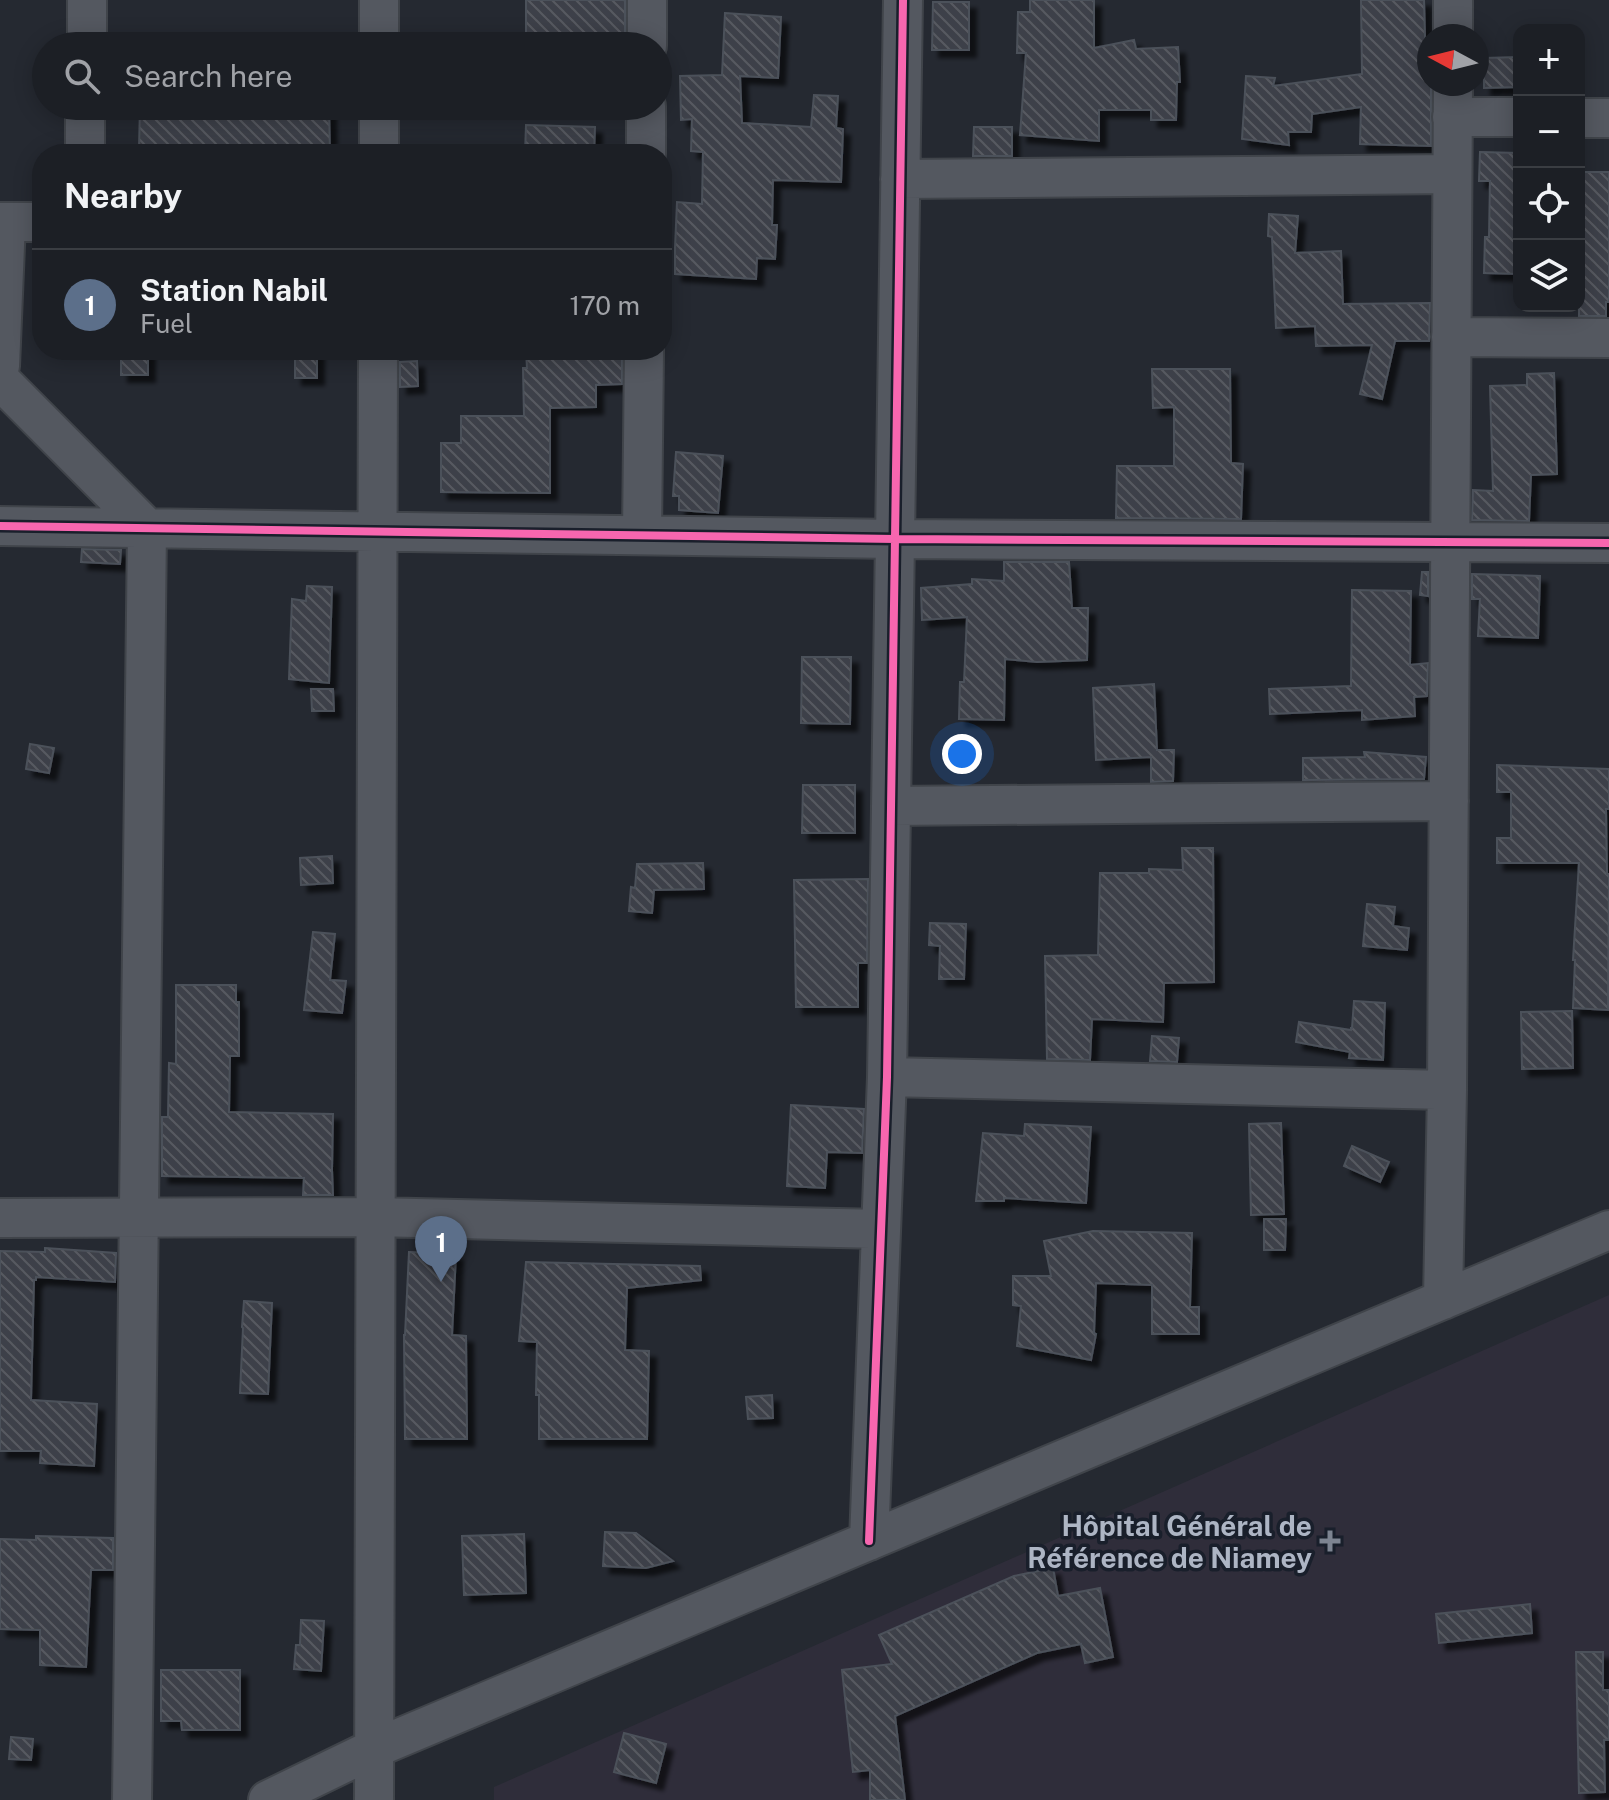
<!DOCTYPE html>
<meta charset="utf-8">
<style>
body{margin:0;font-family:"Public Sans",sans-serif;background:#25272d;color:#f1f3f6}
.controls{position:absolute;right:24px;top:24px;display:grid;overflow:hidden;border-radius:16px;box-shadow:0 4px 20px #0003}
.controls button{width:72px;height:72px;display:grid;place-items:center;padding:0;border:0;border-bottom:2px solid #3a3d42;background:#1c1f25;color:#f1f3f6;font:40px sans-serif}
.compass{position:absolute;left:1417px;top:24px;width:72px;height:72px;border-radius:50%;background:#1c1f25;box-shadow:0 4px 20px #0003;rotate:277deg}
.you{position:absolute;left:962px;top:754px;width:28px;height:28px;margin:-20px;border:6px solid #fff;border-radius:50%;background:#1a73e8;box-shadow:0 0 0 12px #1a73e833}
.badge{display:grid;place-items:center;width:52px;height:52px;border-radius:50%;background:#ea580c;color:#fff;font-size:26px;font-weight:700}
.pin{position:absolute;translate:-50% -66px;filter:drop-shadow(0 2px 4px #0008)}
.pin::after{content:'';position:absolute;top:42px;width:28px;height:24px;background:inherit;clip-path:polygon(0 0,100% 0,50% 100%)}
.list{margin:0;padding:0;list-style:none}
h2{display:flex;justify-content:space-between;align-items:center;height:104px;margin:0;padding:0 32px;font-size:34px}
h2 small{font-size:26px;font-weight:400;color:#a0a2a7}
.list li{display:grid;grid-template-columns:52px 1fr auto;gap:24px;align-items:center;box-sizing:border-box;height:112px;padding:0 32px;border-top:2px solid #3a3d42}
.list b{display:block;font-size:30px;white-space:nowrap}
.list p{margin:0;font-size:26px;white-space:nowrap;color:#a0a2a7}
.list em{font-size:26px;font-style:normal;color:#a0a2a7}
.icon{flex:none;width:44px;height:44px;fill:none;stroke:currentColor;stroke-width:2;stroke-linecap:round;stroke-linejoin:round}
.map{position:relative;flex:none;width:1609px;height:1800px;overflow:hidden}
.search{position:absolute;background:#1c1f25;box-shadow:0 4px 20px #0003;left:32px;top:32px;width:640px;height:88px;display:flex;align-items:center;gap:20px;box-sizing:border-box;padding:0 28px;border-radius:44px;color:#a0a2a7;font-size:30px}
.panel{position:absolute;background:#1c1f25;box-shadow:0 4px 20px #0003;left:32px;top:144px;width:640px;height:216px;border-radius:32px}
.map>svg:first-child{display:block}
.medical{fill:#2f2d3a}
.building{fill:url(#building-back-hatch);stroke:#4c515a;stroke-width:2;filter:url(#shadow)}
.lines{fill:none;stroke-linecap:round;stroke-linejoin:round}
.minor-casing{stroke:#40444a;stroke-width:42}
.minor{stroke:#545860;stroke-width:38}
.cycleway-casing{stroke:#191f2b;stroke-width:13}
.cycleway{stroke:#f766af;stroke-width:8}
.poi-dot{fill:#7d8491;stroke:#191f2b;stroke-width:3}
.labels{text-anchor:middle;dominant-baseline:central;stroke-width:7;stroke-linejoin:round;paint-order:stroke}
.poi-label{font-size:28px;font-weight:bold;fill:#adb5c4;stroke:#191f2b;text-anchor:end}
</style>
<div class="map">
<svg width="1609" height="1800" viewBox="0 0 1609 1800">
<defs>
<pattern id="building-back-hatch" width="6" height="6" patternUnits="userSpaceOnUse" patternTransform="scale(2)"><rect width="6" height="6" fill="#3e4148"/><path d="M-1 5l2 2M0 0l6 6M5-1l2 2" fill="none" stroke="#575a61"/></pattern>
<filter id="shadow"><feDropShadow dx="7" dy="7" stdDeviation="2" flood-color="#0009"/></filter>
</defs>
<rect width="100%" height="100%" fill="#252931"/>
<path class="medical" d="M 1609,1295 L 1609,1800 L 494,1800 L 494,1787 Z"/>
<path class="building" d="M 526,0 L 625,0 L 625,46 L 526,43 Z
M 1030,0 L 1094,0 L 1094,48 L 1134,40 L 1136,49 L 1178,47 L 1180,82 L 1177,82 L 1176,120 L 1151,120 L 1151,110 L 1099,110 L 1099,141 L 1020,135 L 1026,53 L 1017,53 L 1018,12 L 1030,12 Z
M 1361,0 L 1424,0 L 1426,73 L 1429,73 L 1429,84 L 1431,84 L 1431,146 L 1360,144 L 1361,107 L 1312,114 L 1311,132 L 1288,132 L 1289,145 L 1242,139 L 1246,76 L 1275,78 L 1273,86 L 1362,74 Z
M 933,2 L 969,2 L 969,50 L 932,50 Z
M 725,13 L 781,17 L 778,78 L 740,76 L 742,123 L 811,127 L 814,95 L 838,96 L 836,128 L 843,129 L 841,182 L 773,180 L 772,225 L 777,225 L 775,259 L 757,258 L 756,279 L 675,274 L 675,248 L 677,202 L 702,204 L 703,152 L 691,151 L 692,119 L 681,120 L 680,76 L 722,75 Z
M 1519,57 L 1519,87 L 1484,88 L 1484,58 Z
M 140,106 L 329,106 L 330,154 L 259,154 L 259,147 L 212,146 L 212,154 L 169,154 L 169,149 L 139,149 Z
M 526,125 L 595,127 L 594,154 L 525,154 Z
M 974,127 L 1012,127 L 1012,156 L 973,156 Z
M 1480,152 L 1519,153 L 1519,274 L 1484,273 L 1485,237 L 1489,237 L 1490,181 L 1479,181 Z
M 1580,172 L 1609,172 L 1609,302 L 1606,302 L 1606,316 L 1579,316 Z
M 1269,214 L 1298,216 L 1295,253 L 1341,251 L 1343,304 L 1430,303 L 1429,341 L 1395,341 L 1382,399 L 1360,394 L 1372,345 L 1316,346 L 1315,326 L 1276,328 L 1272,237 L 1268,236 Z
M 121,350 L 148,350 L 148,375 L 121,375 Z
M 295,350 L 317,350 L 317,378 L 295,378 Z
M 526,350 L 622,351 L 622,384 L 596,385 L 596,407 L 550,408 L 550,493 L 441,492 L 441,443 L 461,443 L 461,416 L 524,416 L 523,368 L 527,368 Z
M 417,361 L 418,386 L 400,387 L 400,362 Z
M 1152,369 L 1230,369 L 1231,463 L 1243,464 L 1241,519 L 1116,518 L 1117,466 L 1174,466 L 1174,407 L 1153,408 Z
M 1554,373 L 1557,474 L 1531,475 L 1529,521 L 1472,520 L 1473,490 L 1493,491 L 1490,386 L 1527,385 L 1527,374 Z
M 676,452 L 723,456 L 718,513 L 679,510 L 679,496 L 673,496 Z
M 82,549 L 121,550 L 120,564 L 81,562 Z
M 1004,562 L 1069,562 L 1072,608 L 1088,608 L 1087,660 L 1037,662 L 1005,659 L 1004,720 L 959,719 L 960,682 L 964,682 L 967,617 L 922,620 L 921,588 L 972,584 L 972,579 L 1004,581 Z
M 1422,572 L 1428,572 L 1428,596 L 1420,595 Z
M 1472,574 L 1540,576 L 1538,638 L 1478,636 L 1480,599 L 1472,599 Z
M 307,586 L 332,587 L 329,683 L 289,679 L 292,599 L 306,601 Z
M 1352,590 L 1411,591 L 1410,665 L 1428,663 L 1427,696 L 1414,697 L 1415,716 L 1362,720 L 1362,710 L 1270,714 L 1269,689 L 1351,686 Z
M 802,657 L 851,657 L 850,724 L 801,723 Z
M 1154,684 L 1157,750 L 1174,750 L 1173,781 L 1151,782 L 1151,757 L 1096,760 L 1093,688 Z
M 311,689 L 333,689 L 334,711 L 312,711 Z
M 30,744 L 54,748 L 49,773 L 26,769 Z
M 1364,752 L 1426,757 L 1424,779 L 1303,780 L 1303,758 L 1365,757 Z
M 1497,765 L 1609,769 L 1609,809 L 1606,809 L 1607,874 L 1609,874 L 1608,1010 L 1573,1008 L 1575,960 L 1573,960 L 1579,863 L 1497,863 L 1497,838 L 1511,838 L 1511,792 L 1497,792 Z
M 803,785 L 855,785 L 855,833 L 802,833 Z
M 1182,848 L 1213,848 L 1214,982 L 1164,983 L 1163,1022 L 1092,1019 L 1090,1060 L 1047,1059 L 1045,956 L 1098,955 L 1100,873 L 1149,873 L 1149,869 L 1183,870 Z
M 332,856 L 333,883 L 301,885 L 300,858 Z
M 703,863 L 704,889 L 654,890 L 652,913 L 629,911 L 631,887 L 635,888 L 637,864 Z
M 868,879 L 867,963 L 858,963 L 858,1007 L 796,1007 L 794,880 Z
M 1367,904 L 1395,907 L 1393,926 L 1409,928 L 1407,950 L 1363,946 Z
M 930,923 L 966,924 L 964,979 L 939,979 L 940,946 L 929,945 Z
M 313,932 L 335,934 L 330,980 L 346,981 L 342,1013 L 304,1010 Z
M 176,985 L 236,985 L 236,1002 L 239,1002 L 239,1056 L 230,1056 L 229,1112 L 333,1114 L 332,1170 L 333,1195 L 303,1195 L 304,1178 L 162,1176 L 162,1117 L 168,1117 L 169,1063 L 176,1064 Z
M 1354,1001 L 1385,1003 L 1383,1060 L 1349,1058 L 1350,1052 L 1296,1042 L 1299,1022 L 1351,1030 L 1351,1028 L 1352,1028 Z
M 1572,1011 L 1573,1068 L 1522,1069 L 1521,1012 Z
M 1152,1036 L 1179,1038 L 1177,1062 L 1150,1061 Z
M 791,1105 L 864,1109 L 862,1153 L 827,1152 L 825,1188 L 787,1186 Z
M 1281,1123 L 1284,1214 L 1251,1215 L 1249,1124 Z
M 1025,1124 L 1091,1127 L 1086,1203 L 1004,1198 L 1004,1201 L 976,1201 L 983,1133 L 1024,1136 Z
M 1352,1146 L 1389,1162 L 1380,1182 L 1344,1166 Z
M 1264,1219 L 1286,1219 L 1285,1250 L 1264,1250 Z
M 1093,1231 L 1192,1233 L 1190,1307 L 1199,1307 L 1199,1334 L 1152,1334 L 1152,1285 L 1096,1283 L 1094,1333 L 1096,1334 L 1091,1360 L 1017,1346 L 1021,1306 L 1013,1305 L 1013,1276 L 1051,1276 L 1044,1241 Z
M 45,1248 L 116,1253 L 115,1282 L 36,1277 L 36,1280 L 34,1280 L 31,1400 L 97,1404 L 94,1466 L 40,1463 L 41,1451 L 0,1451 L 0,1251 L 45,1252 Z
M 409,1252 L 456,1254 L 452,1335 L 466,1336 L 467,1439 L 405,1439 L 404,1335 L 405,1335 Z
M 526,1262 L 700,1266 L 701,1280 L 627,1288 L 625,1350 L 649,1351 L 647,1439 L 539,1439 L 539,1395 L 536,1395 L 537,1342 L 519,1341 Z
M 244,1301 L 272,1303 L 268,1394 L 240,1393 L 243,1328 L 242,1327 Z
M 772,1395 L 773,1418 L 748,1419 L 746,1397 Z
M 605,1532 L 636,1533 L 673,1561 L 646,1568 L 603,1566 Z
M 524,1534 L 526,1593 L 464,1595 L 462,1536 Z
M 36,1536 L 113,1538 L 113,1570 L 91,1570 L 86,1667 L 40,1665 L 40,1630 L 0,1629 L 0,1539 L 36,1540 Z
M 1053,1568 L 1058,1596 L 1100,1588 L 1113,1657 L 1085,1663 L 1081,1644 L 1037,1653 L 895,1716 L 905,1800 L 870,1800 L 870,1770 L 853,1772 L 842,1670 L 892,1664 L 879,1635 L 1014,1576 Z
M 1530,1604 L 1532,1633 L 1439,1643 L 1436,1614 Z
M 301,1620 L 324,1621 L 321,1671 L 294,1669 L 296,1645 L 300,1645 Z
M 1576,1652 L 1603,1652 L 1603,1690 L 1609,1690 L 1609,1740 L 1604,1740 L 1605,1792 L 1579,1793 Z
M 161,1670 L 240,1670 L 240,1730 L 182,1730 L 181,1721 L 161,1721 Z
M 624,1733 L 666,1744 L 656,1783 L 614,1772 Z
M 11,1737 L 33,1739 L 31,1760 L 9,1759 Z"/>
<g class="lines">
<g class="minor-casing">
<path id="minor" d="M 1453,36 L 1453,0
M 87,46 L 87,0
M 379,46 L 379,0
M 647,46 L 647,0
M 1452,117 L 1519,117
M 1579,118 L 1609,118
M 85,154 L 85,106
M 379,154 L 379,106
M 646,154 L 646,106
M 900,179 L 1452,174
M 0,222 L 42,222
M 1451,337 L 1609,338
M 0,366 L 6,222
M 0,380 L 147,528 L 132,1800
M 0,526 L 895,539 L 1609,543
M 642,535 L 644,350
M 891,806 L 1449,801
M 887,1077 L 1447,1090
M 0,1218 L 375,1217 L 881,1229
M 1443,1300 L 1447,1090 L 1453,84
M 869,1541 L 887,1077 L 903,0
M 268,1800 L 373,1749 L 1609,1230
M 374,1800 L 378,350"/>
</g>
<use href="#minor" class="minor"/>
<g class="cycleway-casing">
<path id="cycleway" d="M 0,526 L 895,539 L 1609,543
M 869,1541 L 887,1077 L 903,0"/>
</g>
<use href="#cycleway" class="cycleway"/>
</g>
<path class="poi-dot" d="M1326 1529h8v8h8v8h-8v8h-8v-8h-8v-8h8z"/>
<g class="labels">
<g class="poi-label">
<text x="1312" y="1525">Hôpital Général de<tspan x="1312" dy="32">Référence de Niamey</tspan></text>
</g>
</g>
</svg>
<div class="controls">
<button>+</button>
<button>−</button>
<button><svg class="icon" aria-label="locate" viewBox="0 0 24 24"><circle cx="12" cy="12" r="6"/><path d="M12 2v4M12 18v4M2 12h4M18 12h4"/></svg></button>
<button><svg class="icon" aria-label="layers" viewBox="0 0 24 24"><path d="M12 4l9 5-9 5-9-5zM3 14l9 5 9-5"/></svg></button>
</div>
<svg class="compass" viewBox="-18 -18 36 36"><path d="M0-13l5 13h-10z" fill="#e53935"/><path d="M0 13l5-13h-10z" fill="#a0a2a7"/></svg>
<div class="you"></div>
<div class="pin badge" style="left:441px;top:1282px;background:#5c6f8a">1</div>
<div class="search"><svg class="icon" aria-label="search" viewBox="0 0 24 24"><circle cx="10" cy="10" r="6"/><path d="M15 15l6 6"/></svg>Search here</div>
<section class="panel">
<h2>Nearby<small></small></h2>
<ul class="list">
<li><span class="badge" style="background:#5c6f8a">1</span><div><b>Station Nabil</b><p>Fuel</p></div><em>170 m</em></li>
</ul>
</section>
</div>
